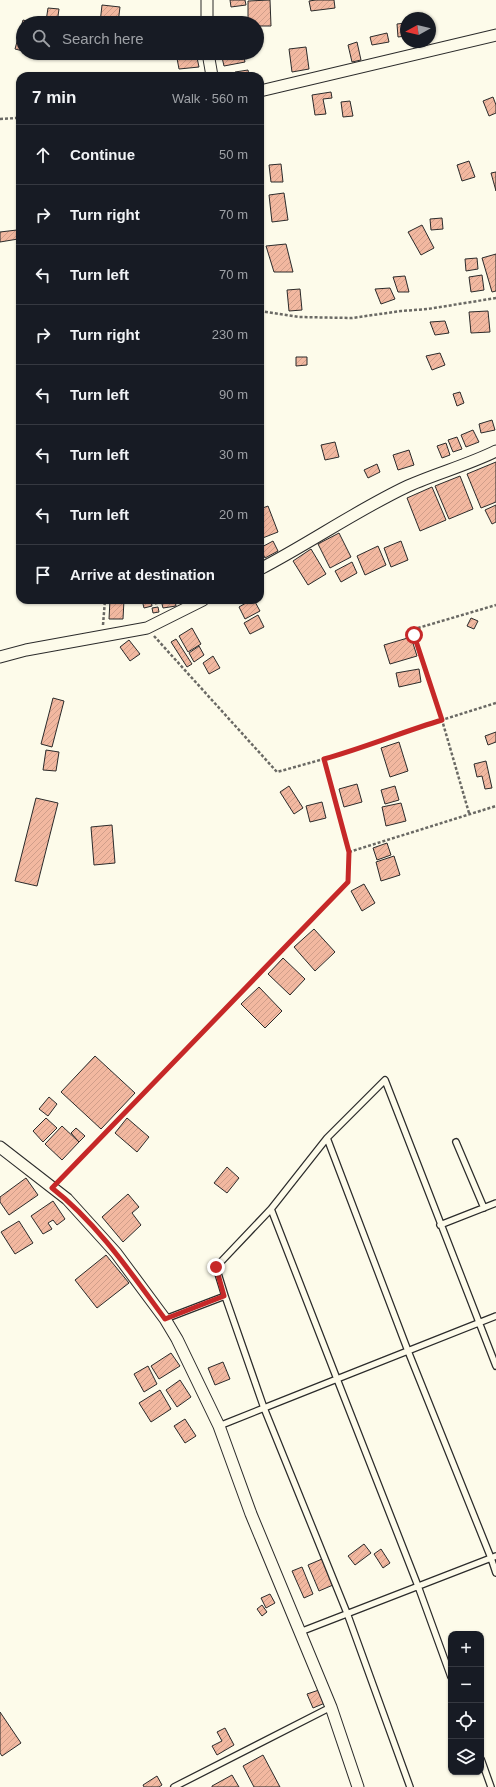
<!DOCTYPE html>
<meta charset="utf-8">
<style>
body{margin:0;font-family:Arial,sans-serif;background:#242831;color:#f1f3f6}
.controls{position:absolute;right:12px;bottom:12px;display:grid;overflow:hidden;border-radius:8px;box-shadow:0 1px 3px #0004}
.controls button{width:36px;height:36px;display:grid;place-items:center;padding:0;border:0;border-bottom:1px solid #363941;background:#171b24;color:#f1f3f6;font:20px sans-serif}
.compass{position:absolute;left:400px;top:12px;width:36px;height:36px;border-radius:50%;background:#171b24;box-shadow:0 1px 3px #0004;rotate:262deg}
.stop{position:absolute;width:12px;height:12px;margin:-9px;border:3px solid #c62828;border-radius:50%;background:#fff}
.stop.end{background:#c62828;border-color:#fff;box-shadow:0 1px 4px #0008}
.list{margin:0;padding:0;list-style:none}
h2{display:flex;justify-content:space-between;align-items:center;height:52px;margin:0;padding:0 16px;font-size:17px}
h2 small{font-size:13px;font-weight:400;color:#9ea1a6}
.list li{display:grid;grid-template-columns:26px 1fr auto;gap:12px;align-items:center;box-sizing:border-box;height:60px;padding:0 16px;border-top:1px solid #363941}
.list b{display:block;font-size:15px;white-space:nowrap}
.list em{font-size:13px;font-style:normal;color:#9ea1a6}
.icon{flex:none;width:22px;height:22px;fill:none;stroke:currentColor;stroke-width:2;stroke-linecap:round;stroke-linejoin:round}
.map{position:relative;flex:none;width:496px;height:1787px;overflow:hidden}
.search{position:absolute;background:#171b24;box-shadow:0 1px 3px #0004;left:16px;top:16px;width:248px;height:44px;display:flex;align-items:center;gap:10px;box-sizing:border-box;padding:0 14px;border-radius:22px;color:#9ea1a6;font-size:15px}
.panel{position:absolute;background:#171b24;box-shadow:0 1px 3px #0004;left:16px;top:72px;width:248px;height:532px;border-radius:12px}
.map>svg:first-child{display:block}
.building{fill:url(#building-hatch);stroke:#2b2b2b}
.lines{fill:none;stroke-linecap:round;stroke-linejoin:round}
.lane-casing{stroke:#2b2b2b;stroke-width:8}
.street-casing{stroke:#2b2b2b;stroke-width:13}
.path{stroke:#6a6964;stroke-width:2.5;stroke-dasharray:3 2;stroke-linecap:butt}
.lane{stroke:#fdfbea;stroke-width:5.5}
.street{stroke:#fdfbea;stroke-width:11}
.route{stroke:#c62828;stroke-width:5}
</style>
<div class="map">
<svg width="496" height="1787" viewBox="0 0 496 1787">
<defs>
<pattern id="building-hatch" width="6" height="6" patternUnits="userSpaceOnUse"><rect width="6" height="6" fill="#f2b8a0"/><path d="M-1 1l2-2M0 6l6-6M5 7l2-2" fill="none" stroke="#d09e8a"/></pattern>
</defs>
<rect width="100%" height="100%" fill="#fdfbea"/>
<path class="building" d="M 230,0 L 245,0 L 246,5 L 231,7 Z
M 270,0 L 271,26 L 257,26 L 257,23 L 248,23 L 248,1 Z
M 316,0 L 334,0 L 335,8 L 311,11 L 309,1 Z
M 102,5 L 120,7 L 118,23 L 100,23 Z
M 48,8 L 59,9 L 57,23 L 46,21 Z
M 23,20 L 34,23 L 23,23 L 23,51 L 15,49 Z
M 406,23 L 406,36 L 398,37 L 397,24 Z
M 387,33 L 389,42 L 372,45 L 370,37 Z
M 357,42 L 361,60 L 352,62 L 348,45 Z
M 306,47 L 309,69 L 292,72 L 289,49 Z
M 176,53 L 196,53 L 199,67 L 179,69 Z
M 221,53 L 243,53 L 245,62 L 224,66 Z
M 248,70 L 249,76 L 235,76 L 235,72 Z
M 331,92 L 332,98 L 323,99 L 326,114 L 315,115 L 312,95 Z
M 493,97 L 496,105 L 496,113 L 489,116 L 483,101 Z
M 350,101 L 353,116 L 343,117 L 341,102 Z
M 469,161 L 475,177 L 462,181 L 457,165 Z
M 281,164 L 283,182 L 271,182 L 269,165 Z
M 496,172 L 496,191 L 491,173 Z
M 284,193 L 288,220 L 272,222 L 269,195 Z
M 442,218 L 443,229 L 431,230 L 430,219 Z
M 422,225 L 434,248 L 421,255 L 408,232 Z
M 17,230 L 18,239 L 0,242 L 0,232 Z
M 286,244 L 293,272 L 274,272 L 266,246 Z
M 496,254 L 496,291 L 492,292 L 482,258 Z
M 477,258 L 478,269 L 466,271 L 465,259 Z
M 482,275 L 484,290 L 471,292 L 469,277 Z
M 405,276 L 409,292 L 398,292 L 393,277 Z
M 390,288 L 395,299 L 381,304 L 375,289 Z
M 300,289 L 302,310 L 289,311 L 287,290 Z
M 488,311 L 490,332 L 471,333 L 469,312 Z
M 445,321 L 449,333 L 435,335 L 430,322 Z
M 440,353 L 445,365 L 432,370 L 426,356 Z
M 296,357 L 307,357 L 307,365 L 296,366 Z
M 460,392 L 464,403 L 457,406 L 453,394 Z
M 492,420 L 495,430 L 481,433 L 479,424 Z
M 473,430 L 479,442 L 466,447 L 461,435 Z
M 457,437 L 462,449 L 453,452 L 448,440 Z
M 335,442 L 339,457 L 325,460 L 321,445 Z
M 446,443 L 450,455 L 442,458 L 437,446 Z
M 409,450 L 414,465 L 398,470 L 393,455 Z
M 496,462 L 496,502 L 481,508 L 467,474 Z
M 377,464 L 380,472 L 368,478 L 364,470 Z
M 460,476 L 473,509 L 449,519 L 435,486 Z
M 432,487 L 446,520 L 420,531 L 407,498 Z
M 496,505 L 496,522 L 492,524 L 485,510 Z
M 268,506 L 278,532 L 260,539 L 260,509 Z
M 339,533 L 351,557 L 330,568 L 318,544 Z
M 273,541 L 278,551 L 265,558 L 260,548 Z
M 401,541 L 408,560 L 391,567 L 384,548 Z
M 378,546 L 386,565 L 365,575 L 357,556 Z
M 311,549 L 326,574 L 308,585 L 293,561 Z
M 352,562 L 357,573 L 341,582 L 335,571 Z
M 110,600 L 124,600 L 123,619 L 109,619 Z
M 142,600 L 151,600 L 152,606 L 144,608 Z
M 155,600 L 161,600 L 161,603 L 155,604 Z
M 161,600 L 175,600 L 176,606 L 163,608 Z
M 251,600 L 254,600 L 260,611 L 245,619 L 239,607 Z
M 158,607 L 159,612 L 153,613 L 152,608 Z
M 258,615 L 264,627 L 250,634 L 244,623 Z
M 471,618 L 478,621 L 474,629 L 467,626 Z
M 192,628 L 201,644 L 188,652 L 179,636 Z
M 411,637 L 417,656 L 390,664 L 384,645 Z
M 176,639 L 192,664 L 187,667 L 171,642 Z
M 129,640 L 140,654 L 130,661 L 120,647 Z
M 199,646 L 204,655 L 194,662 L 189,653 Z
M 213,656 L 220,668 L 209,674 L 203,663 Z
M 419,669 L 421,682 L 399,687 L 396,673 Z
M 53,698 L 64,701 L 52,747 L 41,744 Z
M 496,732 L 496,742 L 488,745 L 485,736 Z
M 399,742 L 408,771 L 390,777 L 381,748 Z
M 46,750 L 59,752 L 56,771 L 43,770 Z
M 486,761 L 492,788 L 485,789 L 482,776 L 477,777 L 474,764 Z
M 357,784 L 362,802 L 344,807 L 339,789 Z
M 289,786 L 303,808 L 294,814 L 280,792 Z
M 395,786 L 399,800 L 385,804 L 381,790 Z
M 36,798 L 58,803 L 37,886 L 15,881 Z
M 322,802 L 326,818 L 310,822 L 306,806 Z
M 401,803 L 406,821 L 386,826 L 382,807 Z
M 112,825 L 115,863 L 94,865 L 91,827 Z
M 387,843 L 391,855 L 377,860 L 373,848 Z
M 394,856 L 400,875 L 381,881 L 376,862 Z
M 364,884 L 375,903 L 362,911 L 351,891 Z
M 314,929 L 335,952 L 315,971 L 294,947 Z
M 283,958 L 305,979 L 290,995 L 268,974 Z
M 259,987 L 282,1011 L 265,1028 L 241,1004 Z
M 95,1056 L 135,1093 L 101,1129 L 61,1092 Z
M 49,1097 L 57,1104 L 48,1116 L 39,1109 Z
M 46,1118 L 57,1128 L 43,1142 L 33,1131 Z
M 127,1118 L 149,1137 L 137,1152 L 115,1133 Z
M 62,1126 L 79,1142 L 62,1160 L 45,1144 Z
M 76,1128 L 85,1136 L 79,1142 L 71,1133 Z
M 227,1167 L 239,1178 L 227,1193 L 214,1183 Z
M 26,1178 L 38,1195 L 9,1215 L 0,1202 L 0,1197 Z
M 128,1194 L 139,1207 L 132,1213 L 141,1225 L 123,1242 L 102,1217 Z
M 53,1201 L 65,1219 L 57,1225 L 53,1220 L 48,1223 L 52,1229 L 43,1234 L 31,1216 Z
M 19,1221 L 33,1243 L 15,1254 L 1,1232 Z
M 106,1255 L 129,1283 L 97,1308 L 75,1280 Z
M 171,1353 L 180,1366 L 159,1379 L 151,1366 Z
M 223,1362 L 230,1379 L 215,1385 L 208,1368 Z
M 148,1366 L 157,1384 L 144,1392 L 134,1374 Z
M 180,1380 L 191,1397 L 177,1407 L 166,1390 Z
M 160,1390 L 171,1409 L 151,1422 L 139,1403 Z
M 185,1419 L 196,1436 L 185,1443 L 174,1426 Z
M 364,1544 L 371,1553 L 355,1565 L 348,1556 Z
M 381,1549 L 390,1563 L 383,1568 L 374,1554 Z
M 322,1559 L 333,1585 L 319,1591 L 308,1565 Z
M 302,1567 L 313,1594 L 304,1598 L 292,1571 Z
M 270,1594 L 275,1603 L 266,1608 L 261,1598 Z
M 262,1605 L 267,1612 L 262,1616 L 257,1609 Z
M 319,1690 L 325,1703 L 313,1708 L 307,1694 Z
M 0,1712 L 21,1743 L 2,1756 L 0,1753 Z
M 225,1728 L 234,1745 L 217,1755 L 212,1746 L 222,1741 L 217,1732 Z
M 263,1755 L 280,1787 L 254,1787 L 243,1766 Z
M 232,1775 L 239,1787 L 212,1787 L 212,1786 Z
M 157,1776 L 162,1785 L 159,1787 L 144,1787 L 143,1785 Z"/>
<g class="lines">
<g class="lane-casing">
<path id="lane" d="M 327,1138 L 385,1080 L 496,1366
M 456,1142 L 484,1208
M 271,1209 L 327,1138 L 408,1351 L 491,1558 L 496,1556
M 440,1225 L 496,1203
M 225,1296 L 216,1267 L 271,1209 L 337,1379 L 496,1316
M 165,1319 L 225,1296 L 264,1408 L 337,1379 L 418,1586 L 451,1677
M 219,1426 L 264,1408 L 347,1613 L 410,1787
M 300,1632 L 491,1558 L 496,1573
M 481,1759 L 491,1787
M 174,1787 L 331,1707"/>
</g>
<g class="street-casing">
<path id="street" d="M 207,23 L 207,0
M 208,53 L 212,76
M 260,91 L 496,35
M 260,569 C 310,543 357,510 408,486 C 437,473 468,465 496,451
M 0,657 L 26,650 L 147,628 L 203,600
M 0,1147 L 67,1199 L 116,1253 L 165,1319 L 177,1339 L 219,1426 L 251,1514 L 331,1707 L 358,1787"/>
</g>
<path class="path" d="M 0,119 L 16,118 L 20,120
M 260,311 L 299,317 L 352,318 L 401,311 L 428,309 L 496,298
M 103,625 L 105,600
M 154,636 L 277,772 L 349,752 L 400,733 L 496,703
M 469,813 L 442,720 L 413,635 L 418,628 L 496,605
M 349,852 L 496,806
M 59,1180 L 348,882 L 349,852 L 324,759"/>
<use href="#lane" class="lane"/>
<use href="#street" class="street"/>
</g>
<g class="lines">
<path class="route" d="M 216,1267 L 224,1296 L 165,1319 C 131,1273 97,1223 52,1188 L 348,882 L 349,852 L 324,759 C 364,748 402,732 442,720 L 414,635"/>
</g>
</svg>
<div class="controls">
<button>+</button>
<button>−</button>
<button><svg class="icon" aria-label="locate" viewBox="0 0 24 24"><circle cx="12" cy="12" r="6"/><path d="M12 2v4M12 18v4M2 12h4M18 12h4"/></svg></button>
<button><svg class="icon" aria-label="layers" viewBox="0 0 24 24"><path d="M12 4l9 5-9 5-9-5zM3 14l9 5 9-5"/></svg></button>
</div>
<svg class="compass" viewBox="-18 -18 36 36"><path d="M0-13l5 13h-10z" fill="#e53935"/><path d="M0 13l5-13h-10z" fill="#9ea1a6"/></svg>
<div class="stop" style="left:414px;top:635px"></div>
<div class="stop end" style="left:216px;top:1267px"></div>
<div class="search"><svg class="icon" aria-label="search" viewBox="0 0 24 24"><circle cx="10" cy="10" r="6"/><path d="M15 15l6 6"/></svg>Search here</div>
<section class="panel">
<h2>7 min<small>Walk · 560 m</small></h2>
<ul class="list">
<li><svg class="icon" aria-label="ahead" viewBox="0 0 24 24"><path d="M12 20V5M6 11l6-6 6 6"/></svg><div><b>Continue</b></div><em>50 m</em></li>
<li><svg class="icon" aria-label="right" viewBox="0 0 24 24"><path d="M7 20v-9h11M14 6l5 5-5 5"/></svg><div><b>Turn right</b></div><em>70 m</em></li>
<li><svg class="icon" aria-label="left" viewBox="0 0 24 24"><path d="M17 20v-9H6M10 6l-5 5 5 5"/></svg><div><b>Turn left</b></div><em>70 m</em></li>
<li><svg class="icon" aria-label="right" viewBox="0 0 24 24"><path d="M7 20v-9h11M14 6l5 5-5 5"/></svg><div><b>Turn right</b></div><em>230 m</em></li>
<li><svg class="icon" aria-label="left" viewBox="0 0 24 24"><path d="M17 20v-9H6M10 6l-5 5 5 5"/></svg><div><b>Turn left</b></div><em>90 m</em></li>
<li><svg class="icon" aria-label="left" viewBox="0 0 24 24"><path d="M17 20v-9H6M10 6l-5 5 5 5"/></svg><div><b>Turn left</b></div><em>30 m</em></li>
<li><svg class="icon" aria-label="left" viewBox="0 0 24 24"><path d="M17 20v-9H6M10 6l-5 5 5 5"/></svg><div><b>Turn left</b></div><em>20 m</em></li>
<li><svg class="icon" aria-label="arrive" viewBox="0 0 24 24"><path d="M6 21V4h12l-3 4 3 4H6"/></svg><div><b>Arrive at destination</b></div></li>
</ul>
</section>
</div>
